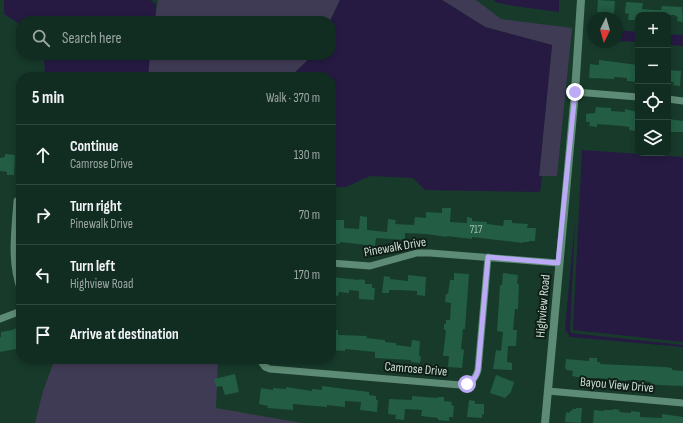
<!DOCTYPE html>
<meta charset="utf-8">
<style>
body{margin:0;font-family:"Sofia Sans Condensed",sans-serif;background:#1e382d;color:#f1f3f6}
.controls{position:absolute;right:12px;top:12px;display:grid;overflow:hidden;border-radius:8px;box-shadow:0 2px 6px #0003}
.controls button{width:36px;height:36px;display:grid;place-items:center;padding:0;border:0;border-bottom:1px solid #30483e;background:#112c20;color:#f1f3f6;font:20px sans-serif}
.compass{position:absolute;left:587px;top:12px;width:36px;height:36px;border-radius:50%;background:#112c20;box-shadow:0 2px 6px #0003;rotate:185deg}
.stop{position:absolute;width:12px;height:12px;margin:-9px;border:3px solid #bbaaf6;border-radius:50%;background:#fff}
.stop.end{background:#bbaaf6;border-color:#fff;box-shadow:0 1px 4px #0008}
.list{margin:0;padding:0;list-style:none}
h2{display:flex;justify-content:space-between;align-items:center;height:52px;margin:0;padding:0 16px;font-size:17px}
h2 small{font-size:13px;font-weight:400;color:#9ca7a5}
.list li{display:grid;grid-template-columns:26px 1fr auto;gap:12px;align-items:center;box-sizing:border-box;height:60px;padding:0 16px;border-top:1px solid #30483e}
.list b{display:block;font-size:15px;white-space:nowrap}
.list p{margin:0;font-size:13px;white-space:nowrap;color:#9ca7a5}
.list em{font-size:13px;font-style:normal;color:#9ca7a5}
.icon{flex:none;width:22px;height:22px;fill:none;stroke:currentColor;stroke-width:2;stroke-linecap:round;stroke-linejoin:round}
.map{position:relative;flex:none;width:683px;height:423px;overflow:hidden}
.search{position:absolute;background:#112c20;box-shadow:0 2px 6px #0003;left:16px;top:16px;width:320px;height:44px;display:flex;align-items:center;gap:10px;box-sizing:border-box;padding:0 14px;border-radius:16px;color:#9ca7a5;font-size:15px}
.panel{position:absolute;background:#112c20;box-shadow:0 2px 6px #0003;left:16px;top:72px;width:320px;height:292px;border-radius:16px}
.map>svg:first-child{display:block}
.green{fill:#403b55}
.water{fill:#261a43}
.building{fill:#225d44}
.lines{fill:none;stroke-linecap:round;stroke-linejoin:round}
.minor{stroke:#5e8b75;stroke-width:7}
.tertiary{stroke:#5e8b75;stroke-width:8}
.route{stroke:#bbaaf6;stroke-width:5}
.labels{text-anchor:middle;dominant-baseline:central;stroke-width:4;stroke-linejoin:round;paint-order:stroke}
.number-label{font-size:11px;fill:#a0beaf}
.street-label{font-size:13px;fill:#caded3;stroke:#0f1e17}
</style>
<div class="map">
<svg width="683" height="423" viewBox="0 0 683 423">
<rect width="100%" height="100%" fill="#173a2b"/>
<path class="green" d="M 158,0 L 340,0 L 330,21 L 155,21 Z
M 442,0 L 476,0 L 501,19 L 572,28 L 557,176 L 539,176 L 552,45 L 485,27 Z
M 150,55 L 309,55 L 307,61 L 290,77 L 148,77 Z
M 55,359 L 218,359 L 216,408 L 302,423 L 35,423 L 43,391 Z"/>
<path class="water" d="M 4,0 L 150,0 L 156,4 L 155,21 L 21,21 L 21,25 L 4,14 Z
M 340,0 L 442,0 L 485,27 L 552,45 L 539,176 L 542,176 L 540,192 L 425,190 L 413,178 L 370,176 L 346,187 L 331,187 L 331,77 L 290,77 L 307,61 L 309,55 L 331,55 L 331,21 L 330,21 Z
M 494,0 L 559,0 L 559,12 L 514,6 L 495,2 Z
M 617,30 L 638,32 L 638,42 L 617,41 Z
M 668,34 L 683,35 L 683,46 L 668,45 Z
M 44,55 L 150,55 L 148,77 L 45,77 Z
M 582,150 L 683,157 L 683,342 L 573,330 Z
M 575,221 L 570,330 L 571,333 L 683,345 L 683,347 L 570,337 L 565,329 Z"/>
<path class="building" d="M 598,0 L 615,1 L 614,14 L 597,12 Z
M 626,2 L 643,3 L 642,9 L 654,10 L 661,10 L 662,6 L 682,7 L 683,22 L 677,21 L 678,17 L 675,16 L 675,15 L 638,15 L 638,20 L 628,20 L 629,14 L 625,13 Z
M 599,60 L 638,65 L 638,82 L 627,81 L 627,78 L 614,77 L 614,79 L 589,78 L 590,64 L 599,65 Z
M 669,70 L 681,71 L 680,86 L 673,85 L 674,82 L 668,82 Z
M 596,107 L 611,108 L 611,111 L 625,112 L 625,109 L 638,112 L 638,128 L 636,127 L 635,131 L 629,130 L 629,127 L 623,126 L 597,124 L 597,127 L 589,126 L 590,122 L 586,122 L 586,114 L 595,113 Z
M 668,119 L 683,121 L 683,132 L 668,132 Z
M 5,154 L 15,155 L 14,175 L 7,175 L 7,172 L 0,171 L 0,158 L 5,157 Z
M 442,208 L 451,208 L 450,222 L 467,223 L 467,217 L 472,218 L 472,221 L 487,222 L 487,224 L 503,226 L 504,220 L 512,220 L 512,223 L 528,224 L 527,228 L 536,228 L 535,241 L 529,241 L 529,242 L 523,242 L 523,243 L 472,237 L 472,239 L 447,236 L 447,237 L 426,234 L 405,233 L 405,240 L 376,238 L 375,246 L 340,242 L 340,244 L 332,243 L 334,220 L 344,220 L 344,228 L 359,229 L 360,216 L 367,217 L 367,230 L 387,232 L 388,219 L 396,220 L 395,224 L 414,225 L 415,217 L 426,218 L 426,212 L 442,213 Z
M 454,273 L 469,274 L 465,329 L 463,329 L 461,349 L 464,350 L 462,368 L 448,367 L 449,356 L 443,356 L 446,330 L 444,330 L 444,324 L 446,324 L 446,320 L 450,320 L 451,303 L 445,302 L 446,294 L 448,294 L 450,280 L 454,280 Z
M 503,273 L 518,275 L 517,284 L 519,284 L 518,309 L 515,309 L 513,330 L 517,330 L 516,346 L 508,346 L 507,362 L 512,363 L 512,370 L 493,369 L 496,350 L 501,351 L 503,332 L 497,331 L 500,285 L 502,285 Z
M 408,275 L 426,277 L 425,296 L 417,295 L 417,291 L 399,290 L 389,290 L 389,293 L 382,293 L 384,276 L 390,277 L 390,279 L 408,281 Z
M 332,277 L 359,280 L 359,279 L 365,280 L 365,284 L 372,284 L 372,288 L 375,288 L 374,300 L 359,299 L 359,291 L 349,290 L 349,293 L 339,292 L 338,296 L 331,295 Z
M 21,326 L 21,348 L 0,352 L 0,337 L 1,337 L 1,332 L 12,330 Z
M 331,329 L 338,330 L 338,335 L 367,336 L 366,338 L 385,340 L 385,342 L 396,343 L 396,345 L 411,347 L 412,340 L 420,341 L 419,356 L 421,356 L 420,363 L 411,362 L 411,360 L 375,358 L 375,352 L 345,349 L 345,351 L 331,350 Z
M 589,358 L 597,358 L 597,362 L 600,362 L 600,364 L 665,367 L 672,368 L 672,370 L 683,371 L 683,386 L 659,385 L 650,384 L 651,382 L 637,380 L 626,380 L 626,381 L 599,378 L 583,378 L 572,376 L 573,371 L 567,370 L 565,368 L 566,359 L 589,361 Z
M 235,374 L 239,392 L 225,395 L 222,386 L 216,387 L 214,379 Z
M 496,375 L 514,382 L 511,392 L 505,398 L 490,393 Z
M 322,386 L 369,392 L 369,395 L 376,396 L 376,400 L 378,400 L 377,412 L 360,410 L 361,402 L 345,401 L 345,407 L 327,405 L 327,407 L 293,404 L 293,410 L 267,408 L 268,406 L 259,404 L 261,388 L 273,390 L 273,388 L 286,389 L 286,387 L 312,391 L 312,389 L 322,390 Z
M 412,396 L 438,398 L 438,397 L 444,397 L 444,401 L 452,402 L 451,405 L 454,406 L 453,417 L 449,417 L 449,421 L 438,420 L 438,418 L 421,416 L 422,410 L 405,409 L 404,420 L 395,419 L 396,415 L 388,414 L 389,399 L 412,400 Z
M 469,400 L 475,401 L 475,404 L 484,404 L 484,415 L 482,414 L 482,418 L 467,417 Z
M 576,408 L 582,408 L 581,423 L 565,422 L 566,412 L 570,413 L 570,411 L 572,411 L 572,409 L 576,409 Z
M 613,409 L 620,410 L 619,412 L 631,413 L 631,411 L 640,412 L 640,417 L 662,418 L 662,414 L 683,417 L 683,423 L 593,423 L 594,410 L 603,411 L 604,410 L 613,410 Z"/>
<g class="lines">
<path class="minor" d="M 575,92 L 638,97
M 668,99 L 683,101
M 17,201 C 15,232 10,261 21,291
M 331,263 L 370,266 L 417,253 L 430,253 L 558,263
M 0,319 L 21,311
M 259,359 L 265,367 L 270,369 L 460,385 C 471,383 475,380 478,370 L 488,257
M 548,391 L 683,403"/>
<path class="tertiary" d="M 545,423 L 575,92 L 581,0"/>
</g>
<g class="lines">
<path class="route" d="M 467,384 C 474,380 476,377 478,370 L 488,257 L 558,263 L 575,92"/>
</g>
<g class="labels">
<g class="number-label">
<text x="476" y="229">717</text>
</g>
<g class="street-label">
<text transform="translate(395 247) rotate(-10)">Pinewalk Drive</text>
<text transform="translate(543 306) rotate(-85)">Highview Road</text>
<text transform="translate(416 369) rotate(5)">Camrose Drive</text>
<text transform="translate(617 385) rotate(5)">Bayou View Drive</text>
</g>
</g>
</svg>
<div class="controls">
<button>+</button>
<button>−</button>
<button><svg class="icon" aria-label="locate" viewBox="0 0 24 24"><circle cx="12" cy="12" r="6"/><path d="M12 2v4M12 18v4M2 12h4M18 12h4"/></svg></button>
<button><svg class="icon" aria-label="layers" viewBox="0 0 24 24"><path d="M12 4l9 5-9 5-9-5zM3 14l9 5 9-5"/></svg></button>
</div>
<svg class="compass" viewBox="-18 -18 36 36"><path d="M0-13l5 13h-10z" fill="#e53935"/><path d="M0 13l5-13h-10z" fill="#9ca7a5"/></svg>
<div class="stop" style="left:467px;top:384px"></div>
<div class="stop end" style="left:575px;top:92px"></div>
<div class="search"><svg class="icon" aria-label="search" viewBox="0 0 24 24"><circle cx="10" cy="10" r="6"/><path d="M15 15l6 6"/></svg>Search here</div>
<section class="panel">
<h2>5 min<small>Walk · 370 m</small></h2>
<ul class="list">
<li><svg class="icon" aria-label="ahead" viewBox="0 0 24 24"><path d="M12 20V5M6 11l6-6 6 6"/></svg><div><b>Continue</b><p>Camrose Drive</p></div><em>130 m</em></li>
<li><svg class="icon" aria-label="right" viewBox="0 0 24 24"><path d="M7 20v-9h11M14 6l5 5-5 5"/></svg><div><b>Turn right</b><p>Pinewalk Drive</p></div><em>70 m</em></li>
<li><svg class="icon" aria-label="left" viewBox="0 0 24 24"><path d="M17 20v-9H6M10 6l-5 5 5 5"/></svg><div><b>Turn left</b><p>Highview Road</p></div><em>170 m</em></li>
<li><svg class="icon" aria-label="arrive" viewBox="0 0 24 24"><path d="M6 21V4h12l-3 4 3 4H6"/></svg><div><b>Arrive at destination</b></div></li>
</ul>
</section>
</div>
